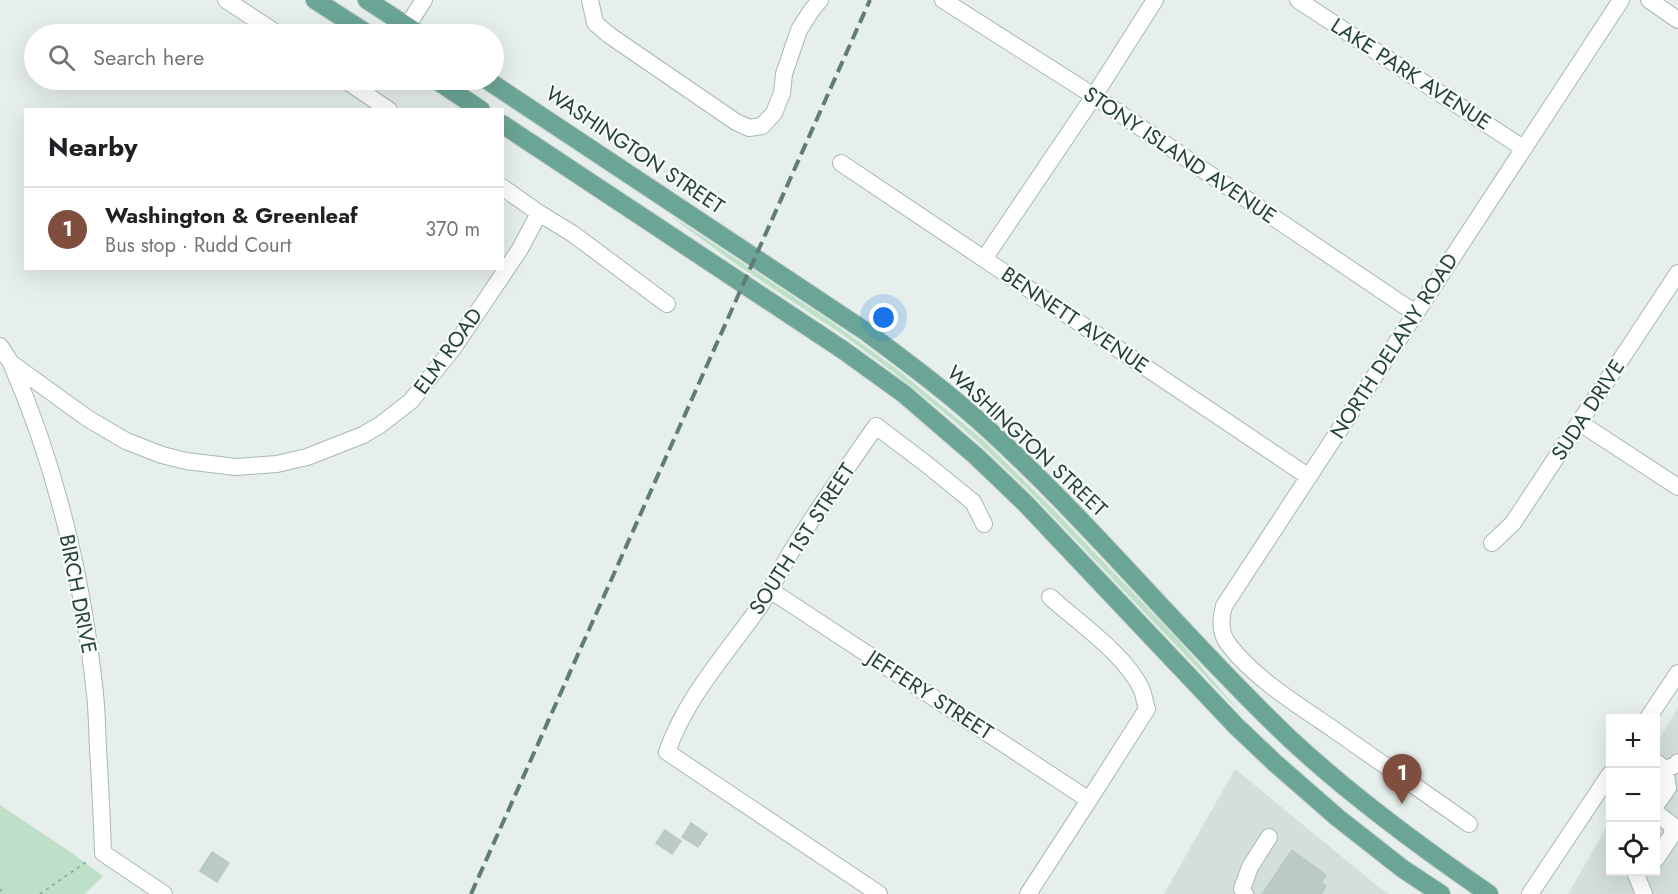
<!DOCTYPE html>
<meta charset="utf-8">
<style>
body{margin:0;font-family:Jost,sans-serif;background:#f6f6f6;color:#202124}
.controls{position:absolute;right:18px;bottom:18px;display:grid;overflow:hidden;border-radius:0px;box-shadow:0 6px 24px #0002}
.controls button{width:54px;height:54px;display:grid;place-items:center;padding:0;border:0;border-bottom:2px solid #e0e0e0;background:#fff;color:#202124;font:30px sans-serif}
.you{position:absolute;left:884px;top:318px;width:21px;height:21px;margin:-15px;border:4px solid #fff;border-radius:50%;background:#1a73e8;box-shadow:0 0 0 9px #1a73e833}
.badge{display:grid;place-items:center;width:39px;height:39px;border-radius:50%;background:#7f4e3f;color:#fff;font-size:20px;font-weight:700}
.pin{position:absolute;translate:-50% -50px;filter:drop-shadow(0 2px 3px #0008)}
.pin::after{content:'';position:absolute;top:32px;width:21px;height:18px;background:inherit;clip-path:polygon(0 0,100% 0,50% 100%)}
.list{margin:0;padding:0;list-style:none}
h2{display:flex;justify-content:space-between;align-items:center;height:78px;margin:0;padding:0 24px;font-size:26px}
h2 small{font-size:20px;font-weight:400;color:#757577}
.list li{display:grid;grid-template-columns:39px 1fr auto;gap:18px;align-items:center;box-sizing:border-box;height:84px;padding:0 24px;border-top:2px solid #e0e0e0}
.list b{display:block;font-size:22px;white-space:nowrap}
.list p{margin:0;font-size:20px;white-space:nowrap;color:#757577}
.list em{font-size:20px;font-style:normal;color:#757577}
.icon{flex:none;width:33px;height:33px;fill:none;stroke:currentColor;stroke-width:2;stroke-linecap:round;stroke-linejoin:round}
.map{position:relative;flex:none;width:1678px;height:894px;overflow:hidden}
.search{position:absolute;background:#fff;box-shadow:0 6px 24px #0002;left:24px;top:24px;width:480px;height:66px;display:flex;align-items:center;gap:15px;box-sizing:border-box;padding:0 21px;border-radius:33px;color:#757577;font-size:22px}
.panel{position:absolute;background:#fff;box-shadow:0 6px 24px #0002;left:24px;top:108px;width:480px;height:162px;border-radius:0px}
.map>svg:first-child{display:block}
.built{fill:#d4dfda}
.green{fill:#bfe0c8}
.building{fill:#bbcac4;stroke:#b8c9c2;stroke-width:1.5}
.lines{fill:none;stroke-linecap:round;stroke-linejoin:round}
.minor-casing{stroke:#a8b8b2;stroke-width:18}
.major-casing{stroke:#c2cac8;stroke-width:20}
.path{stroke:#86b3a5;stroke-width:2;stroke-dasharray:3 4.5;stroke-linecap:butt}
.minor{stroke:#fff;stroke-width:16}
.major{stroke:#6aa596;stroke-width:18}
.rail{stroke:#5f7d75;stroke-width:4;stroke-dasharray:12 6;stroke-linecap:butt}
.labels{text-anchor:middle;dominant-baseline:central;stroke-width:4.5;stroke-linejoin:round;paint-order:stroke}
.street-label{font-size:21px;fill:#24423a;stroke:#f7fbf9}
</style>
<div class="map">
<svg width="1678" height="894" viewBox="0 0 1678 894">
<rect width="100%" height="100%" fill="#e6efeb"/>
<path class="built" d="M 1678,707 L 1678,894 L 1568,894 L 1610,821 L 1610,872 L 1656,872 L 1656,745 Z
M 1235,769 L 1380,888 L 1389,894 L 1164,894 Z"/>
<path class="green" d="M 673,217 L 832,322 L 898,370 L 982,439 L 1053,509 L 1182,644 L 1244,717 L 1029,491 L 979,443 L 947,415 L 893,372 L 843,335 L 733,262 L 673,218 Z
M 0,805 L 72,853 L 103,876 L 85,894 L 0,894 Z"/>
<path class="building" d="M 691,823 L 707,834 L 698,847 L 682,837 Z
M 665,830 L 681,841 L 672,854 L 656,843 Z
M 1292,850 L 1326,875 L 1321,883 L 1326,886 L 1321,894 L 1262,894 Z
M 212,852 L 229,863 L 217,882 L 200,871 Z"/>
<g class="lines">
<g class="minor-casing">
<path id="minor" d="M 226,0 L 278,34
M 590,0 L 595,23 L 609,35 L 736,122 L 749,128 L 762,126 L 774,113 L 782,93 L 784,74 L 799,30 L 811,11 L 820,0
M 943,0 L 1094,96 L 1415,313
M 1298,0 L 1523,148
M 1649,0 L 1678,20
M 402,34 L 424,0
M 345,80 L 389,110
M 364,92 L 373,80
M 841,163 L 1309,477
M 502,187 L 539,213 L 573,234 L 667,304
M 984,259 L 1094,96 L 1155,0
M 0,346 L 11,363 L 87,418 L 126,441 L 162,455 L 186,461 L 236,467 L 277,464 L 307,457 L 363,435 L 380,425 L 411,401 L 454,347 L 520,249 L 539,213
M 11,363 C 57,468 83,581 95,694 C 97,712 97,730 98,748 C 100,783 102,818 103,853 L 164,894
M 1580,423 L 1678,487
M 1492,543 L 1513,523 L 1678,273
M 770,590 L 1089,800
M 1648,718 L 1678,673
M 1656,762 L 1665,769 L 1668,788 L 1656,805
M 1665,769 L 1676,765 L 1678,762
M 1656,813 L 1672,825 L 1672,835 L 1656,859
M 1469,824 C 1424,792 1378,761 1333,729 C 1299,706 1254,678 1229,645 C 1220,634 1220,620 1224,606 L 1621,0
M 1635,872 L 1644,894
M 879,894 L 667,752 C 686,697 727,653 760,606 C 773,587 782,566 794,547 C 820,506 848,466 876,426 L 925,463 L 973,502 L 984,524
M 1028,894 L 1089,800 L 1147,709 C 1145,703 1144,696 1142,690 C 1126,655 1079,623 1050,597
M 1245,894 L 1242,889 L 1250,867 L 1269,837
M 1530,894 L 1610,774"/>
</g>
<g class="major-casing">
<path id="major" d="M 315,0 L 368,34
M 367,0 L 419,34
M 436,80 L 481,110
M 487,80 L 865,331 C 908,363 950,394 989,430 C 1095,527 1185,639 1289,738 C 1351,796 1419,846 1489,894
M 502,124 L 843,350 L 904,394 L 977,457 L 1025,503 L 1236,726 L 1275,763 L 1338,818 L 1403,869 L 1441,894"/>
</g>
<path class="path" d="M 0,889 L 4,894
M 40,894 L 89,860"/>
<use href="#minor" class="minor"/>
<use href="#major" class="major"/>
<path class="rail" d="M 471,894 L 870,0"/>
</g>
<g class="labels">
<g class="street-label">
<text transform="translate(1411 74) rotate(33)">LAKE PARK AVENUE</text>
<text transform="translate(635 150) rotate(34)">WASHINGTON STREET</text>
<text transform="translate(1180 155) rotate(34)">STONY ISLAND AVENUE</text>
<text transform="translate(1075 320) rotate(34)">BENNETT AVENUE</text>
<text transform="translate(1394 346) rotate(-57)">NORTH DELANY ROAD</text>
<text transform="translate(448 351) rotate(-54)">ELM ROAD</text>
<text transform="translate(1588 410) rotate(-57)">SUDA DRIVE</text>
<text transform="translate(1027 441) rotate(43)">WASHINGTON STREET</text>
<text transform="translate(802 539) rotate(-57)">SOUTH 1ST STREET</text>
<text transform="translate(78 594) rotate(79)">BIRCH DRIVE</text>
<text transform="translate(930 695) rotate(33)">JEFFERY STREET</text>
</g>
</g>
</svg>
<div class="controls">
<button>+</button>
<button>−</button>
<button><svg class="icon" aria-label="locate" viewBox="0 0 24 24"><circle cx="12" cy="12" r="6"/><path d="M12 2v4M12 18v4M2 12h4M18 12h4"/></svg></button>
</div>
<div class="you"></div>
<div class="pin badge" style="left:1402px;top:804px">1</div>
<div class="search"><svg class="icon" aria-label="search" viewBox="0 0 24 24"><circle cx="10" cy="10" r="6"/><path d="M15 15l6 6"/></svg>Search here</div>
<section class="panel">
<h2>Nearby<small></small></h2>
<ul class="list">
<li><span class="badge">1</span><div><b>Washington &amp; Greenleaf</b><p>Bus stop · Rudd Court</p></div><em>370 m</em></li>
</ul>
</section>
</div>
